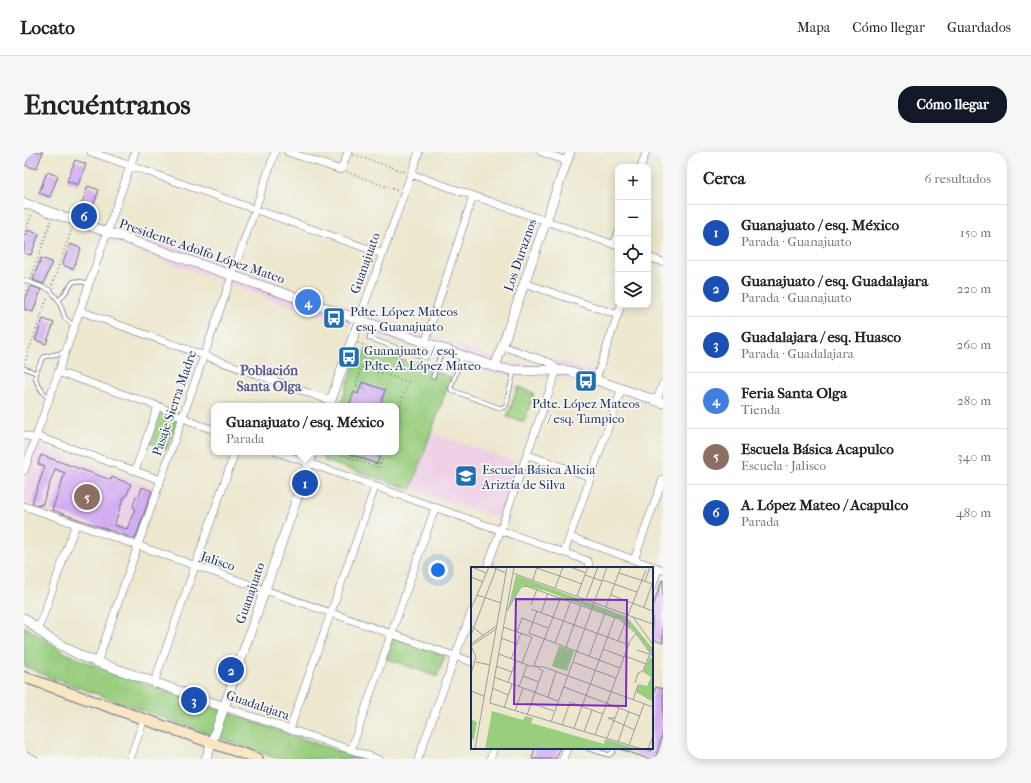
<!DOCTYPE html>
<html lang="es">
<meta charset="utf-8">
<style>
body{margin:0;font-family:"IM FELL French Canon",serif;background:#f6f6f6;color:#222}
.controls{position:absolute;right:12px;top:12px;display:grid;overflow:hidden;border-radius:8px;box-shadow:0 2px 10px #0003}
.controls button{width:36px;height:36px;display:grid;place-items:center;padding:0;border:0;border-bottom:1px solid #e0e0e0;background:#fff;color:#222;font:20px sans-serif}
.you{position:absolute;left:414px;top:418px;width:14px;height:14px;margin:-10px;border:3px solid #fff;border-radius:50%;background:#1a73e8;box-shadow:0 0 0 6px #1a73e833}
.badge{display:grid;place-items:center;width:26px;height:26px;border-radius:50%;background:#111827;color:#fff;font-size:13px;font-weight:700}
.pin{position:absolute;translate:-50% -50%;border:2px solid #fff;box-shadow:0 1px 4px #0006}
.popup{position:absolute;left:187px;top:251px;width:188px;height:52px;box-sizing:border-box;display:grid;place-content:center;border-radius:8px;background:#fff;filter:drop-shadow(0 1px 3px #0005);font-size:13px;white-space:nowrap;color:#767676}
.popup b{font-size:15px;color:#222}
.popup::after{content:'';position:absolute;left:50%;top:100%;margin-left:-8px;border:8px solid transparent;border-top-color:#fff}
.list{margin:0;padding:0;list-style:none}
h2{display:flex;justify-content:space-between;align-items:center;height:52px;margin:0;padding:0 16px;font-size:17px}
h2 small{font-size:13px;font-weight:400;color:#767676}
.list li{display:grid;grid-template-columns:26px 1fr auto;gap:12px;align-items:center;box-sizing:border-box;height:56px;padding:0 16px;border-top:1px solid #e0e0e0}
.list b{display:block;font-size:15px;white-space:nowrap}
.list p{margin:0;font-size:13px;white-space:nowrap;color:#767676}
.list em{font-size:13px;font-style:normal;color:#767676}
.icon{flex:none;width:22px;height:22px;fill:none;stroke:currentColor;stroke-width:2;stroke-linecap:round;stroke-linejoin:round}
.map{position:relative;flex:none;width:639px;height:607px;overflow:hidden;border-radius:16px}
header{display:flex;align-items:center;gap:24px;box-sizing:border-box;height:56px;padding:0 20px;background:#fff;border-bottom:1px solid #e0e0e0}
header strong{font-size:19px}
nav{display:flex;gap:22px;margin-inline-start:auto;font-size:14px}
.intro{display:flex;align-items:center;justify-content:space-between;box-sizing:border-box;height:96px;padding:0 24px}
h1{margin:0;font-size:28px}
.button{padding:10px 18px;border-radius:16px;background:#111827;color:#fff;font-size:14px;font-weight:700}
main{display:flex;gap:24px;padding:0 24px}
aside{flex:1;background:#fff;border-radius:16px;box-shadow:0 2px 10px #0003}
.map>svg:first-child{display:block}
.built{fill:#efd0e6}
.green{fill:#99ce7f;stroke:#5a7e6e}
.building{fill:#d3abf1}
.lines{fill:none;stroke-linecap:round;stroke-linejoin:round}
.service-casing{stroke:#646f85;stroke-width:5}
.minor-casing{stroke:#646f85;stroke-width:8}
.tertiary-casing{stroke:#646f85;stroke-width:10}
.secondary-casing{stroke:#646f85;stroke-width:12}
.path{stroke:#646f85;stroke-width:1.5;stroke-dasharray:1 3;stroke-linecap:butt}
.service{stroke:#fff;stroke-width:3.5}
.minor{stroke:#fff;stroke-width:7}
.tertiary{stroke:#fff;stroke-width:9}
.secondary{stroke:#f9e7c3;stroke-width:10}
.labels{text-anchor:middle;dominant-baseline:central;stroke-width:3.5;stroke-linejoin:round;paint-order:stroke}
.street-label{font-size:13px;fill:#1b2f5e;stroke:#f6f6f2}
.poi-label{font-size:13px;fill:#1b2f5e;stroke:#f6f6f2;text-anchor:start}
.neighbourhood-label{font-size:14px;font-weight:bold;fill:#5b5a91;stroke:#f6f6f2}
.inset-road{fill:none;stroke:#999da1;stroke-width:1}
.view{fill:#7b2cbf;fill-opacity:0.15;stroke:#7b2cbf;stroke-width:2}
.inset-edge{fill:none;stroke:#1b2f5e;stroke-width:2}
</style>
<header>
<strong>Locato</strong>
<nav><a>Mapa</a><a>Cómo llegar</a><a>Guardados</a></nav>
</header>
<div class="intro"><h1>Encuéntranos</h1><a class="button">Cómo llegar</a></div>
<main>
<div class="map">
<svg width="639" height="607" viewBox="0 0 639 607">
<rect width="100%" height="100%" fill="#f6f6f2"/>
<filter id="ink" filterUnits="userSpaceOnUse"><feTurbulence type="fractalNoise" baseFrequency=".025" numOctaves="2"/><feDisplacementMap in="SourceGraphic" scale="8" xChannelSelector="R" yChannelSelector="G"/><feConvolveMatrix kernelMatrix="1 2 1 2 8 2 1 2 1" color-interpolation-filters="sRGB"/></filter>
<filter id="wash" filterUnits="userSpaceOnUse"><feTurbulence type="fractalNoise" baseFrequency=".012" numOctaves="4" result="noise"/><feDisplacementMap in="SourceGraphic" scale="16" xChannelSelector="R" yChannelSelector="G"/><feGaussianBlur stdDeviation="0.9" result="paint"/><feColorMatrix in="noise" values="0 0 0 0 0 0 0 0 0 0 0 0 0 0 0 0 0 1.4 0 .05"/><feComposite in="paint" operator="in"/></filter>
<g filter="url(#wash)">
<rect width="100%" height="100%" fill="#ede7ce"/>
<path class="built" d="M 90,74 L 489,212 L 521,213 L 527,206 L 569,220 L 565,232 L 535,225 L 470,222 L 235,143 L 84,89 Z
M 407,281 L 496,311 L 476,367 L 387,337 Z
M 13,294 L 129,335 L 110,389 L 0,351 L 0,332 Z"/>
<path class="green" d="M 342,196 L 427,225 L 387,337 L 301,309 L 299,303 L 301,300 L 372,300 L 372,254 L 316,254 L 333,204 L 339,206 Z
M 494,235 L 510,241 L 500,270 L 483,265 Z
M 136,258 L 143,260 L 154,267 L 143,297 L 125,290 Z
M 0,474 L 43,502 L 71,514 L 336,607 L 255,607 L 25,525 L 0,514 Z
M 369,485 L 421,504 L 413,525 L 361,506 Z"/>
<g id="blocks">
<path class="building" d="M 6,0 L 19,0 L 12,17 L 1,13 Z
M 51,8 L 62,12 L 54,33 L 43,29 Z
M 23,20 L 34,24 L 26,45 L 15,41 Z
M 64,34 L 75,38 L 67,60 L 56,56 Z
M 4,78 L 15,82 L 7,103 L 0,101 L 0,90 Z
M 46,92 L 57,96 L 49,117 L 38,113 Z
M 17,106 L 28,110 L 20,132 L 9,128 Z
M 7,134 L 17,138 L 9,160 L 0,157 L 0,151 Z
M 19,167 L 30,171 L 22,192 L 11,188 Z
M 338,230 L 361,238 L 356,254 L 325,254 L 330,240 L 334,242 Z
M 321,300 L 357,300 L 353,312 Z
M 17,303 L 87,328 L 88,325 L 107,332 L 102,345 L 100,345 L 90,373 L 103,377 L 111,356 L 109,355 L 112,344 L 115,345 L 118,335 L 128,339 L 111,387 L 28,358 L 41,321 L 31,317 L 18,353 L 16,352 L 16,354 L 8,351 L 21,314 L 14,312 Z
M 638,428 L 639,428 L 639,491 L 628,487 L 628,457 Z
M 632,535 L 639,537 L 639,581 L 631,607 L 625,607 L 596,597 L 619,596 L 628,599 L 628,545 Z
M 511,596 L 536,596 L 532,607 L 508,607 Z"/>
</g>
</g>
<g filter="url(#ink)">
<use href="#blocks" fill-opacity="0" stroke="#646f85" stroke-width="1"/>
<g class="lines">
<g class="service-casing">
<path id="service" d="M 0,128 L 26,138 L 35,149 L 41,166 L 50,174
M 35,149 L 49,130 L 51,129 L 65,131
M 349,174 L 345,186 L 402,206 L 407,193
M 438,205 L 427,235 L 427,238 L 476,256 L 480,255 L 482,253 L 490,219
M 0,216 L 12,221
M 409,225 L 418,198
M 24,246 C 10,230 7,225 20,205 L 41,200
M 563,596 L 585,603 L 589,600 L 590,596"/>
</g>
<g class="minor-casing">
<path id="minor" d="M 67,0 L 359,102
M 264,0 L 317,18 L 324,0
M 517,0 L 543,9
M 617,15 L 622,0
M 387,22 L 594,94
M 590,93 L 594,81
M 624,105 L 639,110
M 500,131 L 594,163
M 56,159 L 307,249
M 335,168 L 395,0
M 401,191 L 449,44
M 34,220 L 134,254 L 173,272 L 190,278
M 572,227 L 597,153
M 633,248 L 639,231
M 0,283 L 11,287
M 12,284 L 137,328
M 253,300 L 564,409 L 565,412 L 564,416
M 504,303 L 567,325
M 0,319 L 111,0
M 111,319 L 134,254
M 0,354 L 448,510
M 546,385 L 639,418
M 540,401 L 598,236
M 610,408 L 639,327
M 463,416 L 531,223 L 531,215 L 527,211 L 478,194
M 628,435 L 635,416
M 14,478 L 52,372
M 73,511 L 251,0
M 130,531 L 211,300
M 200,555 L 354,607
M 266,577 L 351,335
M 327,598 L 411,356
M 0,603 L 10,607
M 106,607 L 120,567
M 394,607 L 448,458
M 466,607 L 470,596
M 539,607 L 543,596
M 638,607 L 639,604"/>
</g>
<g class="tertiary-casing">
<path id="tertiary" d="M 0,51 L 471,215 C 495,222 521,216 546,219 L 639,251
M 471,215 L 546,0
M 305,254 L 335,168
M 0,466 L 26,487 L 59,505 L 200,555
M 182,607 L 289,300"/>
</g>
<g class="secondary-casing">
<path id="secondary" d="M 0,525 L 234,607"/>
</g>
<path class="path" d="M 330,3 L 382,20
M 323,20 L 374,39
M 0,83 L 8,62
M 7,126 L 27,69
M 28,133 L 48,76
M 0,147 L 4,135
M 334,191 L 407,215
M 0,212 L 24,144
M 341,242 L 343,237 L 332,233 L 337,216 L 340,215 L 384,230 L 372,265
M 310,300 L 355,316 L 360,300"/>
<use href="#service" class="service"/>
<use href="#minor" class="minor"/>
<use href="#tertiary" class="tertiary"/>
<use href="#secondary" class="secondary"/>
</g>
</g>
<defs>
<g id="bus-square" transform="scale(1.15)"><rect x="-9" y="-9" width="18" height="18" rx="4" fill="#1f6fb2" stroke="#f6f6f2"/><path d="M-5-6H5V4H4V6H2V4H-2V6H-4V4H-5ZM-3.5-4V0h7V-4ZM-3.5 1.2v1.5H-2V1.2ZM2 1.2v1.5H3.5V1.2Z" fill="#fff"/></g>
<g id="school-square" transform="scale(1.15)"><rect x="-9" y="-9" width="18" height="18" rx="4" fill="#1f6fb2" stroke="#f6f6f2"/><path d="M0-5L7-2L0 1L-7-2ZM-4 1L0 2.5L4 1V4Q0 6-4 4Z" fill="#fff"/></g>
</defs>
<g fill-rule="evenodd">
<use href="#bus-square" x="310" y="166"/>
<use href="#bus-square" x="325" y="205"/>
<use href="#bus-square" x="562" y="229"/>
<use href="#school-square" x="442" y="324"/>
</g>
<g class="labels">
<g class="street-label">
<text transform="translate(178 99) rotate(19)">Presidente Adolfo López Mateo</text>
<text transform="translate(496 103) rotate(-71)">Los Duraznos</text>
<text transform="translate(341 111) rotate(-70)">Guanajuato</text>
<text transform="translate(150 251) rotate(-71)">Pasaje Sierra Madre</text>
<text transform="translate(194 409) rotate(19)">Jalisco</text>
<text transform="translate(226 441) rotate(-71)">Guanajuato</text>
<text transform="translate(234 553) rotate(19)">Guadalajara</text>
</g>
<g class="poi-label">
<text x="326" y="159">Pdte. López Mateos<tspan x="326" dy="15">/ esq. Guanajuato</tspan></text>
<text x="340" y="198">Guanajuato / esq.<tspan x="340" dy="15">Pdte. A. López Mateo</tspan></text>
<text x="562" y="251" text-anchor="middle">Pdte. López Mateos<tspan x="562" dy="15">/ esq. Tampico</tspan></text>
<text x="458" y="317">Escuela Básica Alicia<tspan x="458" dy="15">Ariztía de Silva</tspan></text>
</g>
<g class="neighbourhood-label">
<text x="245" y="218">Población<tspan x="245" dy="16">Santa Olga</tspan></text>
</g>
</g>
<g transform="translate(447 415)">
<rect width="182" height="182" fill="#ede7ce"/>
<path d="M 45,8 L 156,50 L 182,82 L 182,89 L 164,64 L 149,52 L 75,24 L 51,18 L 37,42 ZM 88,79 L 103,84 L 96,104 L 81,99 ZM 179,89 L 182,93 L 182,135 L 165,125 L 168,117 L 176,119 L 180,110 L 172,105 ZM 21,144 L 52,153 L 54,149 L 62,151 L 60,156 L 133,177 L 134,172 L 167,182 L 14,182 ZM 0,152 L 6,155 L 3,173 L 0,171 Z" fill="#99ce7f"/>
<path class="inset-road" d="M 1,0 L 15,6M 21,0 L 35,6M 43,0 L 42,6 L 162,50 L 182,78M 99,0 L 115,6M 66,1 L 111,17M 42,6 L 19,136 L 171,182M 148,6 L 182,17M 114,8 L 131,14M 0,10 L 12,15M 62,13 L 66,0M 132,13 L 166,25M 174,14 L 179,0M 84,21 L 92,0M 6,28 L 30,36M 140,28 L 182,44M 106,29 L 117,0M 76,32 L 89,31M 115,32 L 127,0M 60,38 L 66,22M 135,40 L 150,0M 173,40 L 181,17M 0,42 L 18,0M 60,42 L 158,78M 36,44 L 50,20 L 55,19 L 148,52 L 164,65 L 182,90M 66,44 L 58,66 L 149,101M 70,46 L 77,26M 157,48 L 175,3M 162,50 L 182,57M 0,59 L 12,68M 32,60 L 61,70M 46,65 L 51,51 L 77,61M 0,68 L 25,2M 30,71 L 46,77M 147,74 L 154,56M 84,76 L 100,34M 0,77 L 25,59M 0,79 L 25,62M 0,79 L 5,90 L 0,107M 95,80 L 110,38M 132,82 L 153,90M 166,83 L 178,87M 28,87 L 59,99 L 73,100 L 182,140M 118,89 L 134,46M 154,89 L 175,97M 40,92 L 50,66M 5,95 L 19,98M 102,95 L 145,111M 51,96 L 61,70M 25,99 L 41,105M 72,104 L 63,98 L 90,30M 52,109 L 68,115M 23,110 L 87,134M 37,115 L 45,94M 164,116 L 167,106 L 172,104 L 179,86M 48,120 L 56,98M 93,120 L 169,149M 21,121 L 37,128M 0,124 L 13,129M 77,130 L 85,105M 162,133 L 167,118M 60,136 L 83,144M 33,141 L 41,117M 44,144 L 52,121M 56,148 L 72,103M 144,151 L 137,151 L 164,163M 80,155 L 136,0M 91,158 L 99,135 L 132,147M 103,161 L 144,50M 113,165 L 121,143M 124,168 L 159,74 L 165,67M 136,171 L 148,141M 147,175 L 158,144M 158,178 L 173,137M 4,182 L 36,0M 177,182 L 182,169"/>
<path class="view" d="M 45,32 L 156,33 L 155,139 L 43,137 Z"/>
<rect width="182" height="182" class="inset-edge"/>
</g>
</svg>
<div class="controls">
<button>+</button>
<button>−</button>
<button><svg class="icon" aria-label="locate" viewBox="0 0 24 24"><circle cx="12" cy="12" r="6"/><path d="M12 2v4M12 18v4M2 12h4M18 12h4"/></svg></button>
<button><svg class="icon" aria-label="layers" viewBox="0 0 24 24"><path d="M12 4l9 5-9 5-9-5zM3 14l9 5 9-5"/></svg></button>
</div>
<div class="you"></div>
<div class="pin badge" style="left:281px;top:331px;background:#1a4fb4">1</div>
<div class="popup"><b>Guanajuato / esq. México</b>Parada</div>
<div class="pin badge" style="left:207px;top:518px;background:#1a4fb4">2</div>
<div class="pin badge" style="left:170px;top:548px;background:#1a4fb4">3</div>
<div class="pin badge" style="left:284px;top:150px;background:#3f7fe0">4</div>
<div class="pin badge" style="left:63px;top:345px;background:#8d6e63">5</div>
<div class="pin badge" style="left:60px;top:64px;background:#1a4fb4">6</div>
</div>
<aside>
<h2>Cerca<small>6 resultados</small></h2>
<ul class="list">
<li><span class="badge" style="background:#1a4fb4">1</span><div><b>Guanajuato / esq. México</b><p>Parada · Guanajuato</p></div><em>150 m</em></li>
<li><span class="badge" style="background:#1a4fb4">2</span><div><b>Guanajuato / esq. Guadalajara</b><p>Parada · Guanajuato</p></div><em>220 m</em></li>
<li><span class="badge" style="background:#1a4fb4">3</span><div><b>Guadalajara / esq. Huasco</b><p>Parada · Guadalajara</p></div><em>260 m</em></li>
<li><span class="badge" style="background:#3f7fe0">4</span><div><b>Feria Santa Olga</b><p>Tienda</p></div><em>280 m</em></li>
<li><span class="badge" style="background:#8d6e63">5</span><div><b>Escuela Básica Acapulco</b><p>Escuela · Jalisco</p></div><em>340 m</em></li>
<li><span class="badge" style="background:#1a4fb4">6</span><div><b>A. López Mateo / Acapulco</b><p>Parada</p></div><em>480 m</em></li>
</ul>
</aside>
</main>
